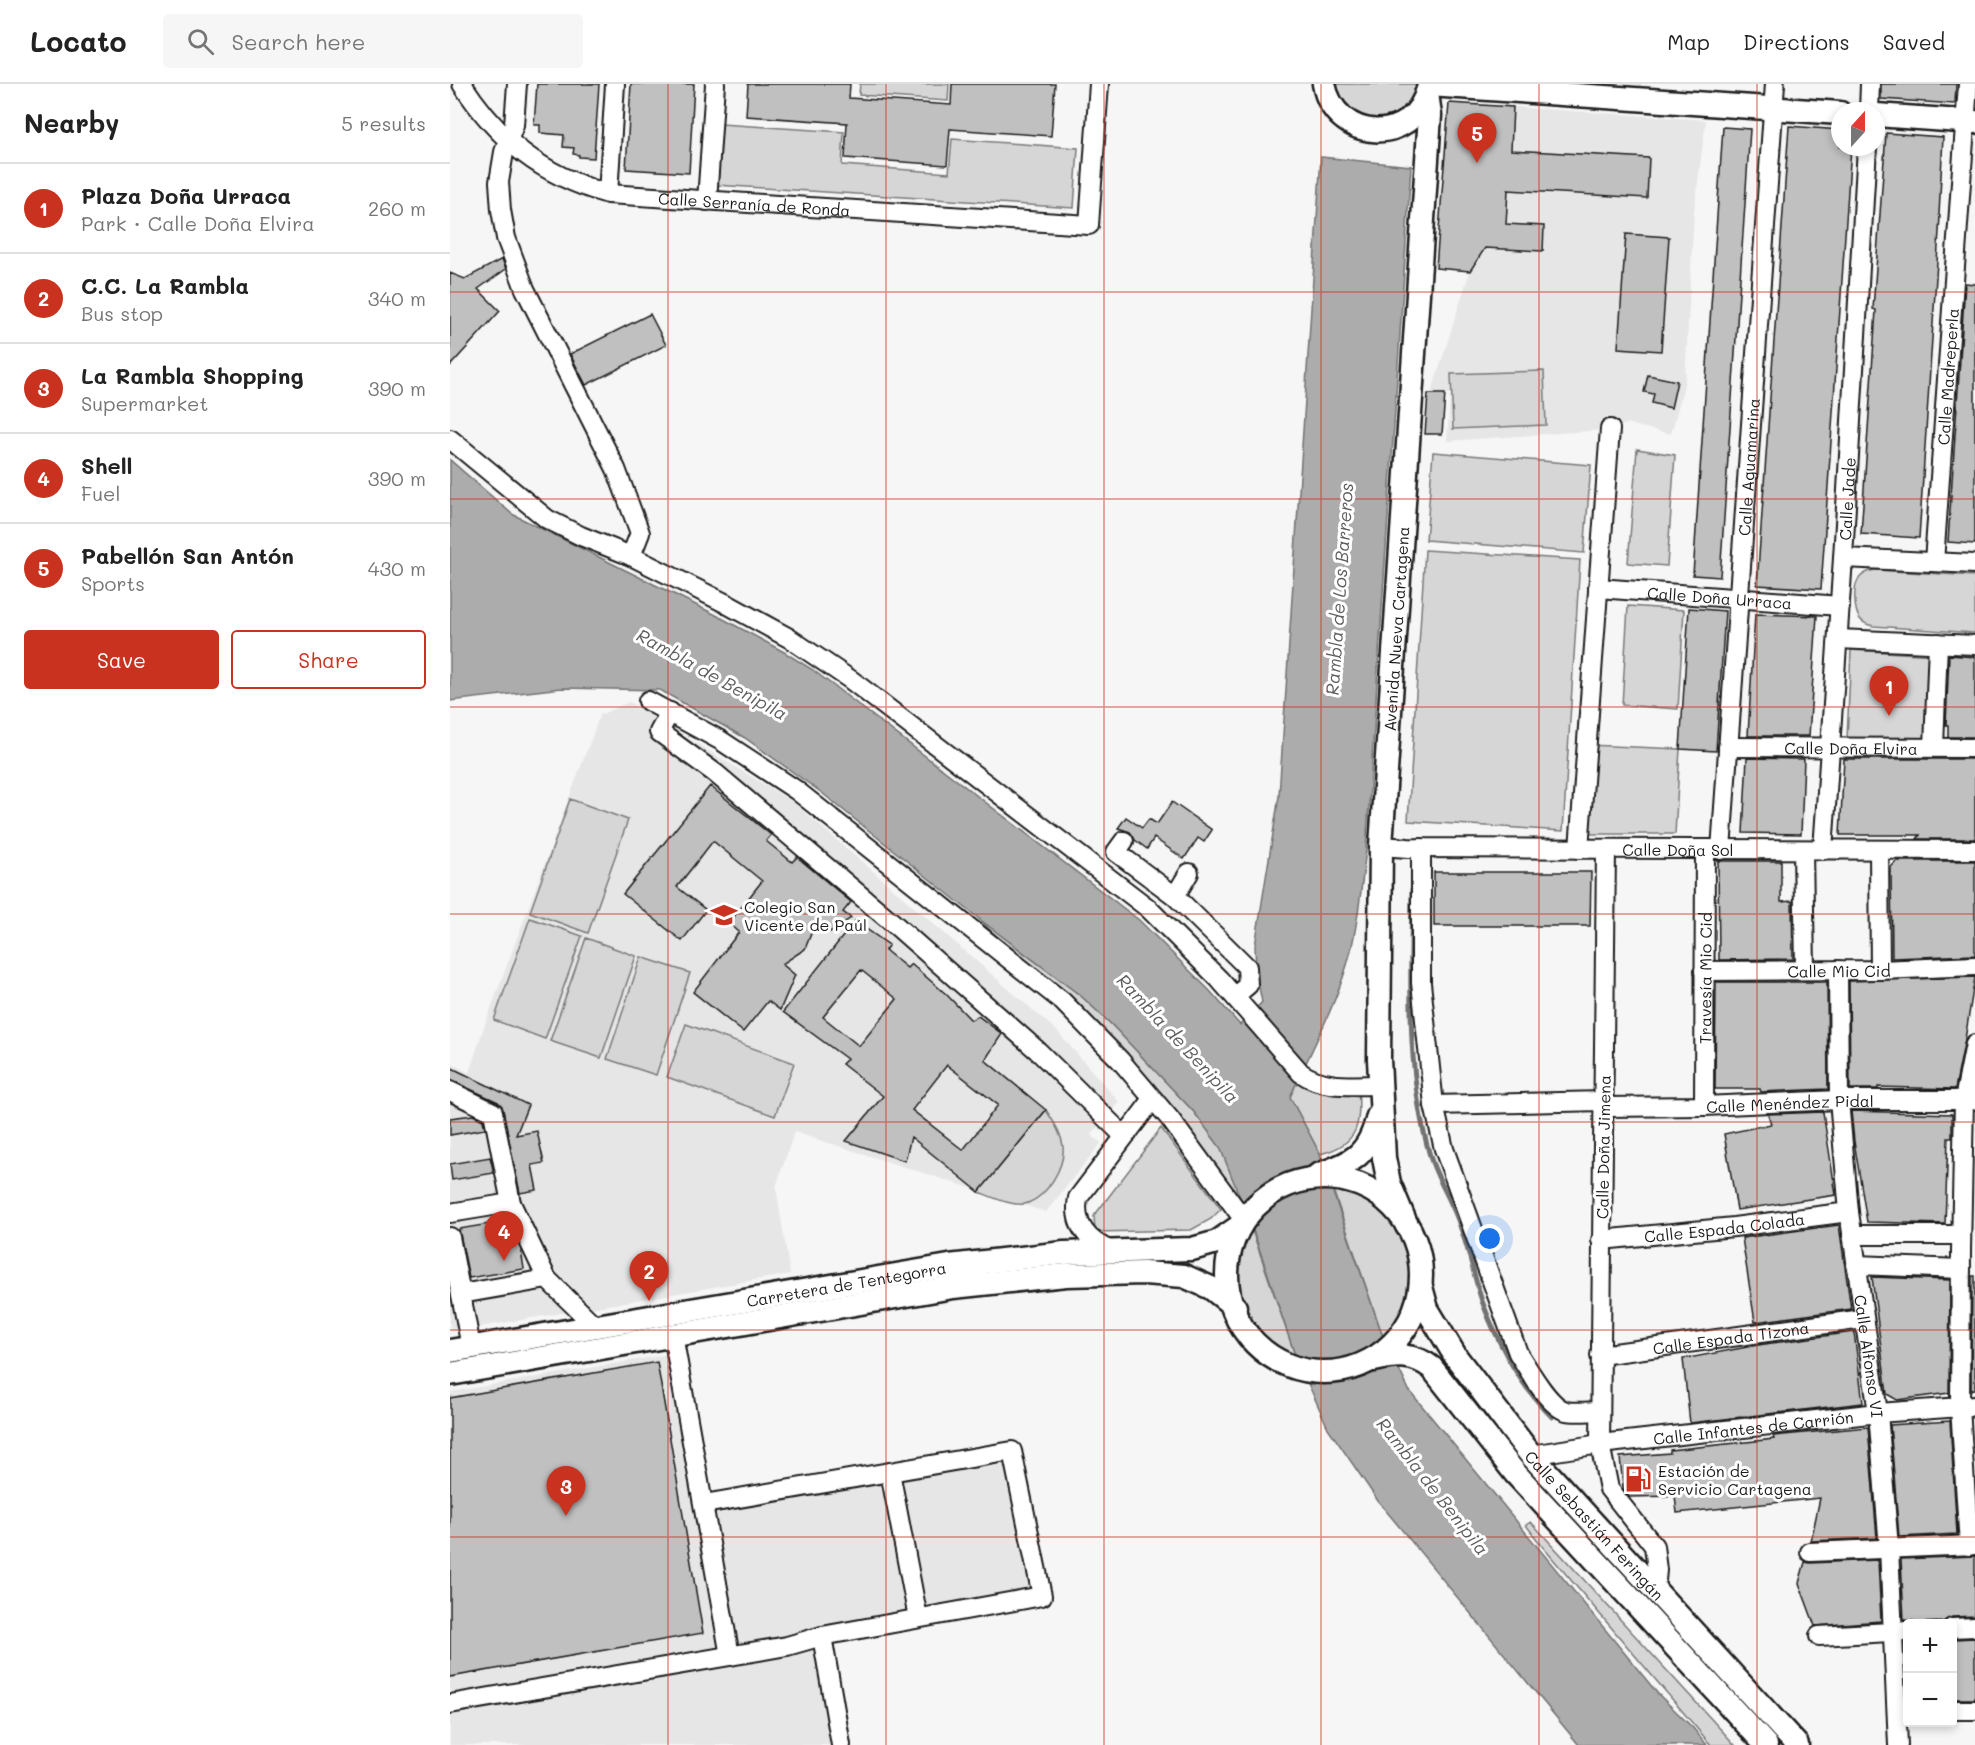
<!DOCTYPE html>
<meta charset="utf-8">
<style>
body{margin:0;font-family:Mali,sans-serif;background:#f6f6f6;color:#222}
.controls{position:absolute;right:18px;bottom:18px;display:grid;overflow:hidden;border-radius:6px;box-shadow:0 3px 9px #0003}
.controls button{width:54px;height:54px;display:grid;place-items:center;padding:0;border:0;border-bottom:2px solid #e0e0e0;background:#fff;color:#222;font:30px sans-serif}
.compass{position:absolute;left:1381px;top:18px;width:54px;height:54px;border-radius:50%;background:#fff;box-shadow:0 3px 9px #0003;rotate:21deg}
.you{position:absolute;left:1040px;top:1155px;width:21px;height:21px;margin:-15px;border:4px solid #fff;border-radius:50%;background:#1a73e8;box-shadow:0 0 0 9px #1a73e833}
.badge{display:grid;place-items:center;width:39px;height:39px;border-radius:50%;background:#c8321e;color:#fff;font-size:20px;font-weight:700}
.pin{position:absolute;translate:-50% -50px;filter:drop-shadow(0 2px 3px #0008)}
.pin::after{content:'';position:absolute;top:32px;width:21px;height:18px;background:inherit;clip-path:polygon(0 0,100% 0,50% 100%)}
.list{margin:0;padding:0;list-style:none}
h2{display:flex;justify-content:space-between;align-items:center;height:78px;margin:0;padding:0 24px;font-size:26px}
h2 small{font-size:20px;font-weight:400;color:#767676}
.list li{display:grid;grid-template-columns:39px 1fr auto;gap:18px;align-items:center;box-sizing:border-box;height:90px;padding:0 24px;border-top:2px solid #e0e0e0}
.list b{display:block;font-size:22px;white-space:nowrap}
.list p{margin:0;font-size:20px;white-space:nowrap;color:#767676}
.list em{font-size:20px;font-style:normal;color:#767676}
.actions{display:flex;gap:12px;padding:18px 24px}
.actions a{flex:1;padding:14px 0;border:2px solid #c8321e;border-radius:6px;text-align:center;font-size:21px;color:#c8321e}
.actions .main{background:#c8321e;color:#fff}
.icon{flex:none;width:33px;height:33px;fill:none;stroke:currentColor;stroke-width:2;stroke-linecap:round;stroke-linejoin:round}
.map{position:relative;flex:none;width:1525px;height:1661px;overflow:hidden}
header{display:flex;align-items:center;gap:36px;box-sizing:border-box;height:84px;padding:0 30px;background:#fff;border-bottom:2px solid #e0e0e0}
header strong{font-size:28px}
nav{display:flex;gap:33px;margin-inline-start:auto;font-size:21px}
.search{width:420px;height:54px;background:#f6f6f6;display:flex;align-items:center;gap:15px;box-sizing:border-box;padding:0 21px;border-radius:6px;color:#767676;font-size:22px}
main{display:flex}
aside{flex:1;background:#fff}
.map>svg:first-child{display:block}
.built{fill:#e6e6e6}
.green{fill:#d6d6d6;stroke:#797979;stroke-width:1.5}
.water{fill:#acacac;stroke:#727272;stroke-width:1.5}
.lines{fill:none;stroke-linecap:round;stroke-linejoin:round}
.stream{stroke:#727272;stroke-width:5}
.building{fill:#c0c0c0;stroke:#1c1c1c;stroke-width:1.5;fill-rule:evenodd}
.minor-casing{stroke:#1c1c1c;stroke-width:22}
.major-casing{stroke:#1c1c1c;stroke-width:27}
.minor{stroke:#fff;stroke-width:18}
.major{stroke:#fff;stroke-width:22}
.grid{fill:none;stroke:#c8321e;stroke-width:1.5;stroke-opacity:0.55}
.labels{text-anchor:middle;dominant-baseline:central;stroke-width:6;stroke-linejoin:round;paint-order:stroke}
.street-label{font-size:16px;fill:#1c1c1c;stroke:#fff}
.poi-label{font-size:16px;fill:#1c1c1c;stroke:#fff;text-anchor:start}
.water-label{font-size:18px;font-style:italic;fill:#5d5d5d;stroke:#fff}
</style>
<header>
<strong>Locato</strong>
<div class="search"><svg class="icon" aria-label="search" viewBox="0 0 24 24"><circle cx="10" cy="10" r="6"/><path d="M15 15l6 6"/></svg>Search here</div>
<nav><a>Map</a><a>Directions</a><a>Saved</a></nav>
</header>
<main>
<aside>
<h2>Nearby<small>5 results</small></h2>
<ul class="list">
<li><span class="badge">1</span><div><b>Plaza Doña Urraca</b><p>Park · Calle Doña Elvira</p></div><em>260 m</em></li>
<li><span class="badge">2</span><div><b>C.C. La Rambla</b><p>Bus stop</p></div><em>340 m</em></li>
<li><span class="badge">3</span><div><b>La Rambla Shopping</b><p>Supermarket</p></div><em>390 m</em></li>
<li><span class="badge">4</span><div><b>Shell</b><p>Fuel</p></div><em>390 m</em></li>
<li><span class="badge">5</span><div><b>Pabellón San Antón</b><p>Sports</p></div><em>430 m</em></li>
</ul>
<div class="actions"><a class="main">Save</a><a>Share</a></div>
</aside>
<div class="map">
<svg width="1525" height="1661" viewBox="0 0 1525 1661">
<rect width="100%" height="100%" fill="#f6f6f6"/>
<filter id="ink" filterUnits="userSpaceOnUse"><feTurbulence type="fractalNoise" baseFrequency=".0167" numOctaves="2"/><feDisplacementMap in="SourceGraphic" scale="12" xChannelSelector="R" yChannelSelector="G"/><feConvolveMatrix kernelMatrix="1 2 1 2 8 2 1 2 1" color-interpolation-filters="sRGB"/></filter>
<g filter="url(#ink)">
<path class="built" d="M 1063,23 L 1256,36 L 1244,127 L 1235,297 L 1221,350 L 1178,340 L 1154,346 L 997,357 L 1000,310 L 981,310 L 1020,187 L 1056,136 Z
M 179,618 L 343,718 L 607,947 L 669,1018 L 641,1051 L 651,1059 L 596,1128 L 344,1048 L 326,1103 L 340,1190 L 0,1248 L 0,979 L 19,989 L 34,943 L 150,631 Z
M 226,1269 L 254,1420 L 562,1367 L 592,1512 L 372,1552 L 391,1661 L 0,1661 L 0,1308 Z"/>
<path class="green" d="M 410,0 L 499,0 L 498,17 L 409,11 Z
M 874,0 L 979,0 L 974,16 L 918,46 Z
M 270,40 L 394,48 L 392,81 L 499,89 L 502,55 L 628,64 L 624,124 L 266,101 Z
M 1094,287 L 1096,341 L 1003,345 L 1001,290 Z
M 1187,365 L 1225,371 L 1217,482 L 1178,479 Z
M 983,368 L 1141,381 L 1134,469 L 976,456 Z
M 975,466 L 1130,476 L 1113,747 L 958,737 Z
M 1425,486 L 1525,492 L 1525,549 L 1423,542 C 1419,541 1413,539 1410,535 C 1404,527 1403,505 1408,496 C 1412,490 1418,487 1425,486 Z
M 1178,522 L 1234,526 L 1228,625 L 1172,621 Z
M 1401,566 L 1484,571 L 1479,656 L 1397,655 Z
M 1137,661 L 1230,665 L 1225,750 L 1130,750 Z
M 120,715 L 178,736 L 138,849 L 80,828 Z
M 80,834 L 132,852 L 95,955 L 44,936 Z
M 528,834 L 631,912 L 661,940 L 744,1028 L 770,1063 L 790,1112 L 782,1120 L 670,976 Z
M 136,854 L 186,872 L 151,974 L 100,957 Z
M 191,873 L 240,889 L 206,991 L 157,975 Z
M 236,940 L 344,979 L 325,1032 L 217,993 Z
M 851,989 L 908,1001 C 910,1037 912,1060 870,1070 L 840,1013 Z
M 596,1026 C 603,1037 612,1050 613,1063 C 615,1083 597,1112 578,1119 C 565,1124 542,1113 529,1108 Z
M 711,1044 L 771,1125 L 761,1135 L 741,1146 L 645,1148 L 644,1132 Z
M 879,1094 C 899,1096 922,1102 937,1118 C 977,1158 985,1226 938,1264 L 932,1250 Z
M 797,1132 L 844,1268 L 852,1286 C 837,1280 822,1274 811,1264 C 784,1241 773,1199 781,1165 C 784,1153 791,1143 797,1132 Z
M 1081,1438 L 1285,1661 L 1261,1661 L 1092,1462 L 1076,1441 Z"/>
<path class="water" d="M 871,73 L 961,82 L 916,766 C 911,804 908,844 897,881 C 884,925 859,971 840,1013 L 869,1068 L 932,1250 L 959,1306 L 1208,1610 L 1243,1644 L 1257,1661 L 1129,1661 L 928,1417 L 878,1344 L 844,1268 L 804,1149 L 770,1063 L 744,1028 L 661,940 L 631,912 L 528,834 L 372,709 L 295,654 L 210,606 L 112,604 L 0,617 L 0,376 L 62,430 L 266,531 L 334,568 L 363,586 L 689,836 L 760,907 L 790,941 L 812,918 L 806,888 L 805,862 L 829,712 Z"/>
<g class="lines">
<path class="stream" d="M 962,805 C 961,894 955,985 980,1072 C 985,1090 995,1105 1002,1122 C 1008,1134 1012,1147 1016,1160 C 1022,1179 1026,1199 1032,1217 C 1048,1259 1069,1301 1102,1333"/>
</g>
<path class="building" d="M 87,0 L 149,0 L 144,74 L 129,73 L 129,71 L 123,70 L 124,64 L 113,63 L 114,51 L 90,49 L 90,41 L 84,41 Z
M 181,0 L 244,0 L 239,89 L 176,85 Z
M 298,0 L 400,0 L 399,14 L 501,21 L 502,0 L 605,0 L 601,52 L 500,45 L 497,81 L 395,74 L 397,39 L 296,32 Z
M 1431,0 L 1506,0 L 1505,20 L 1431,15 Z
M 999,19 L 1063,23 L 1061,66 L 1199,74 L 1197,114 L 1058,106 L 1056,140 L 1094,142 L 1093,167 L 1035,164 L 1020,187 L 986,184 Z
M 1339,42 L 1390,46 L 1390,63 L 1401,63 L 1371,505 L 1307,501 Z
M 1273,43 L 1300,45 L 1270,493 L 1243,491 Z
M 1436,49 L 1493,53 L 1489,131 L 1490,132 L 1469,454 L 1411,450 L 1426,226 L 1423,225 Z
M 1176,150 L 1219,153 L 1211,267 L 1168,264 Z
M 52,175 L 56,185 L 28,205 L 50,227 L 0,282 L 0,189 L 15,195 Z
M 1515,199 L 1525,200 L 1525,460 L 1498,458 Z
M 200,230 L 216,261 L 136,301 L 120,270 Z
M 1198,291 L 1227,297 L 1221,324 L 1202,319 L 1204,310 L 1194,308 Z
M 978,310 L 995,310 L 992,350 L 975,350 Z
M 1239,524 L 1275,527 L 1266,667 L 1230,665 Z
M 1305,530 L 1367,532 L 1359,652 L 1298,652 Z
M 1499,571 L 1525,573 L 1525,653 L 1498,653 L 1498,641 L 1496,641 Z
M 1297,674 L 1354,675 L 1351,750 L 1293,749 Z
M 1394,675 L 1525,675 L 1525,755 L 1467,755 L 1470,751 L 1390,751 Z
M 260,702 L 321,751 L 316,757 L 342,778 L 347,773 L 401,818 L 393,828 L 401,834 L 380,848 L 366,837 L 355,865 L 332,880 L 345,891 L 330,926 L 318,917 L 293,948 L 243,908 L 289,848 L 279,839 L 312,797 L 263,757 L 227,803 L 256,826 L 232,857 L 173,810 Z
M 722,718 L 762,746 L 754,758 L 748,754 L 734,775 L 704,754 L 697,765 L 685,756 L 680,748 L 668,744 L 676,733 L 692,744 L 699,735 L 707,740 Z
M 1268,777 L 1331,777 L 1331,818 L 1342,817 L 1343,875 L 1269,876 Z
M 1447,777 L 1525,777 L 1525,871 L 1442,874 L 1441,783 Z
M 984,788 L 1141,788 L 1140,842 L 984,842 Z
M 405,837 L 439,861 L 435,866 L 457,884 L 461,880 L 496,910 L 521,936 L 528,932 L 552,950 L 535,976 L 596,1026 L 529,1108 L 461,1053 L 455,1077 L 396,1057 L 433,1012 L 392,980 L 397,975 L 333,928 ZM 411,886 L 447,915 L 409,962 L 373,933 ZM 497,981 L 548,1021 L 513,1066 L 462,1026 Z
M 1525,893 L 1515,955 L 1505,1005 L 1428,1003 L 1428,1005 L 1400,1005 L 1399,897 Z
M 1266,898 L 1377,898 L 1378,1005 L 1311,1008 L 1310,1005 L 1265,1005 Z
M 0,983 L 78,1021 L 66,1051 L 87,1047 L 94,1079 L 82,1081 L 87,1106 L 70,1109 L 52,1022 L 48,1018 L 0,996 Z
M 1401,1027 L 1502,1030 L 1502,1054 L 1498,1054 L 1495,1140 L 1417,1138 L 1404,1057 Z
M 1373,1028 L 1386,1111 L 1287,1126 L 1274,1050 L 1321,1040 L 1318,1030 Z
M 23,1031 L 33,1036 L 35,1045 L 0,1051 L 0,1034 Z
M 40,1073 L 44,1089 L 2,1096 L 0,1080 Z
M 57,1137 L 71,1166 L 74,1185 L 19,1194 L 9,1145 Z
M 1389,1141 L 1401,1225 L 1305,1238 L 1292,1154 Z
M 1522,1192 L 1525,1192 L 1525,1305 L 1521,1306 Z
M 1422,1193 L 1500,1196 L 1499,1309 L 1447,1316 L 1437,1310 Z
M 1404,1248 L 1413,1319 L 1240,1339 L 1233,1275 L 1308,1261 Z
M 207,1278 L 253,1549 L 0,1593 L 0,1314 Z
M 1500,1337 L 1507,1450 L 1449,1453 L 1440,1341 Z
M 1418,1343 L 1427,1454 L 1361,1457 L 1370,1414 L 1227,1429 L 1225,1412 L 1179,1413 L 1173,1404 L 1170,1373 L 1220,1369 L 1220,1366 L 1324,1355 L 1323,1352 Z
M 1525,1472 L 1525,1532 L 1502,1533 L 1493,1538 L 1467,1539 L 1463,1537 L 1454,1536 L 1451,1475 Z
M 1428,1476 L 1431,1537 L 1365,1542 L 1349,1499 L 1355,1478 L 1360,1479 Z
M 1525,1554 L 1525,1615 L 1503,1615 L 1503,1555 Z"/>
<g class="lines">
<g class="minor-casing">
<g id="minor">
<path id="s1" d="M 12,0 C 49,57 91,91 158,110 L 639,141 L 649,0"/>
<path d="M 67,0 L 64,41 L 54,68 L 49,98 L 51,126 L 56,154 L 75,205 L 166,385 L 190,449 L 181,472"/>
<path d="M 1419,27 L 1420,0"/>
<path d="M 158,110 L 165,0"/>
<path d="M 257,117 L 265,0"/>
<path d="M 0,355 L 97,435 L 131,452 L 181,472 L 275,519 L 339,554 L 401,596 L 698,824 L 769,895 L 851,989 C 874,1005 903,1001 930,1001"/>
<path d="M 1393,474 L 1525,480"/>
<path id="s2" d="M 1484,478 L 1518,0"/>
<path id="s3" d="M 1148,504 L 1390,522"/>
<path d="M 1388,555 L 1525,561"/>
<path d="M 198,617 L 270,656 L 346,706 L 612,917 L 670,976 L 720,1035 L 794,1136"/>
<path d="M 220,628 L 209,648 L 265,689 L 443,839 L 588,967 L 674,1052"/>
<path id="s4" d="M 1278,663 L 1525,664"/>
<path d="M 1484,663 L 1488,559"/>
<path d="M 674,757 L 666,768 L 725,812 L 797,883 L 798,901 L 785,912"/>
<path id="s5" d="M 931,762 L 958,764 L 1525,766"/>
<path d="M 971,764 L 971,899 L 984,1021 L 994,1065 L 1068,1269 C 1078,1284 1098,1322 1116,1327 C 1126,1329 1140,1327 1150,1327"/>
<path d="M 1129,765 L 1160,345"/>
<path d="M 1156,765 L 1150,1360 L 1159,1405 L 1204,1462 L 1207,1486 L 1205,1507"/>
<path id="s6" d="M 1271,766 L 1325,0"/>
<path d="M 1353,766 L 1355,885"/>
<path id="s7" d="M 1373,766 L 1393,474 L 1417,63"/>
<path d="M 1429,767 L 1430,886"/>
<path d="M 725,812 L 739,789"/>
<path id="s8" d="M 1388,886 L 1389,1016 L 1399,1128 L 1428,1329 L 1439,1464 L 1448,1661"/>
<path id="s9" d="M 1254,887 L 1430,886 L 1525,882"/>
<path d="M 0,1007 L 43,1028 L 61,1119 L 97,1195 L 145,1242"/>
<path d="M 984,1021 L 1154,1017"/>
<path id="s10" d="M 1254,1022 L 1255,766"/>
<path id="s11" d="M 1154,1023 L 1254,1022 L 1389,1016 L 1524,1016"/>
<path d="M 0,1129 L 61,1119"/>
<path d="M 1402,1151 L 1511,1151"/>
<path d="M 0,1153 L 21,1263"/>
<path id="s12" d="M 1151,1156 L 1284,1143 L 1399,1128"/>
<path d="M 661,1167 C 638,1157 623,1141 628,1114 L 703,1015"/>
<path d="M 1406,1181 L 1511,1185"/>
<path d="M 11,1210 L 97,1195"/>
<path d="M 223,1251 L 280,1572"/>
<path id="s13" d="M 1150,1271 L 1413,1235"/>
<path id="s14" d="M 1081,1371 L 1150,1360 L 1428,1329 L 1525,1322"/>
<path d="M 440,1388 L 468,1534"/>
<path d="M 1519,1462 L 1510,1323 L 1511,1166 L 1514,1016 L 1525,960"/>
<path d="M 1360,1468 L 1525,1461"/>
<path d="M 1502,1544 L 1525,1543"/>
<path d="M 372,1552 L 391,1661"/>
<path d="M 1369,1552 L 1458,1547"/>
<path d="M 0,1620 L 337,1562 L 372,1552 L 592,1512 L 562,1367 L 254,1420"/>
<path d="M 1502,1626 L 1525,1626"/>
</g>
</g>
<g class="major-casing">
<g id="major">
<path d="M 874,0 C 885,59 963,63 978,5"/>
<path d="M 979,1 L 1390,29"/>
<path d="M 1426,31 L 1525,38"/>
<path d="M 868,1091 C 903,1078 919,1071 928,1032"/>
<circle cx="874" cy="1191" r="97"/>
<path id="s15" d="M 957,1142 L 939,1099 L 934,1074 L 929,975 L 931,762 L 980,31 L 977,9"/>
<path id="s16" d="M 971,1203 L 977,1225 L 1006,1273 L 1081,1371 L 1347,1661"/>
<path id="s17" d="M 0,1267 L 499,1182 L 614,1169 L 742,1165 L 767,1158 L 790,1142"/>
<path d="M 924,1276 C 946,1271 963,1269 982,1284 L 1065,1389 L 1316,1661"/>
<path d="M 0,1290 L 503,1203 L 616,1191 L 694,1189 L 734,1192 L 761,1204 L 785,1223"/>
</g>
</g>
<use href="#minor" class="minor"/>
<use href="#major" class="major"/>
</g>
</g>
<path class="grid" d="M 218,0 L 218,1661M 436,0 L 436,1661M 654,0 L 654,1661M 871,0 L 871,1661M 1089,0 L 1089,1661M 1307,0 L 1307,1661M 0,208 L 1525,208M 0,415 L 1525,415M 0,623 L 1525,623M 0,830 L 1525,830M 0,1038 L 1525,1038M 0,1246 L 1525,1246M 0,1453 L 1525,1453"/>
<defs>
<g id="school-bare" transform="scale(2.07)"><path d="M0-5L7-2L0 1L-7-2ZM-4 1L0 2.5L4 1V4Q0 6-4 4Z" fill="#c8321e" stroke="#fff" stroke-width="2.5" paint-order="stroke"/></g>
<g id="fuel-bare" transform="scale(2.07)"><path d="M-5.5-6h7V0h2V4h1.3V-2.5L3-4.5l.8-.8L6-3V5H2.5V1h-1V6h-7ZM-4.2-4.7v3.2H.2V-4.7Z" fill="#c8321e" stroke="#fff" stroke-width="2.5" paint-order="stroke"/></g>
</defs>
<g fill-rule="evenodd">
<use href="#school-bare" x="274" y="831"/>
<use href="#fuel-bare" x="1188" y="1395"/>
</g>
<g class="labels">
<g class="street-label">
<text stroke="none"><textPath href="#s1" startOffset="334">Calle Serranía de Ronda</textPath></text>
<text stroke="none"><textPath href="#s2" startOffset="186">Calle Madreperla</textPath></text>
<text stroke="none"><textPath href="#s6" startOffset="384">Calle Aguamarina</textPath></text>
<text stroke="none"><textPath href="#s7" startOffset="352">Calle Jade</textPath></text>
<text stroke="none"><textPath href="#s3" startOffset="122">Calle Doña Urraca</textPath></text>
<text stroke="none"><textPath href="#s15" startOffset="602">Avenida Nueva Cartagena</textPath></text>
<text stroke="none"><textPath href="#s4" startOffset="123">Calle Doña Elvira</textPath></text>
<text stroke="none"><textPath href="#s5" startOffset="297">Calle Doña Sol</textPath></text>
<text stroke="none"><textPath href="#s9" startOffset="135">Calle Mio Cid</textPath></text>
<text stroke="none"><textPath href="#s10" startOffset="128">Travesía Mio Cid</textPath></text>
<text stroke="none"><textPath href="#s11" startOffset="186">Calle Menéndez Pidal</textPath></text>
<text transform="translate(1153 1063) rotate(-89)">Calle Doña Jimena</text>
<text stroke="none"><textPath href="#s12" startOffset="124">Calle Espada Colada</textPath></text>
<text stroke="none"><textPath href="#s17" startOffset="402">Carretera de Tentegorra</textPath></text>
<text stroke="none"><textPath href="#s13" startOffset="132">Calle Espada Tizona</textPath></text>
<text stroke="none"><textPath href="#s8" startOffset="388">Calle Alfonso VI</textPath></text>
<text stroke="none"><textPath href="#s14" startOffset="224">Calle Infantes de Carrión</textPath></text>
<text stroke="none"><textPath href="#s16" startOffset="297">Calle Sebastián Feringán</textPath></text>
</g>
<g class="poi-label">
<text x="294" y="822">Colegio San<tspan x="294" dy="18">Vicente de Paúl</tspan></text>
<text x="1208" y="1386">Estación de<tspan x="1208" dy="18">Servicio Cartagena</tspan></text>
</g>
<g class="water-label">
<text transform="translate(889 505) rotate(-86)">Rambla de Los Barreros</text>
<text transform="translate(262 590) rotate(29)">Rambla de Benipila</text>
<text transform="translate(728 954) rotate(47)">Rambla de Benipila</text>
<text transform="translate(983 1402) rotate(52)">Rambla de Benipila</text>
</g>
</g>
</svg>
<div class="controls">
<button>+</button>
<button>−</button>
</div>
<svg class="compass" viewBox="-18 -18 36 36"><path d="M0-13l5 13h-10z" fill="#e53935"/><path d="M0 13l5-13h-10z" fill="#767676"/></svg>
<div class="you"></div>
<div class="pin badge" style="left:1439px;top:632px">1</div>
<div class="pin badge" style="left:199px;top:1217px">2</div>
<div class="pin badge" style="left:116px;top:1432px">3</div>
<div class="pin badge" style="left:54px;top:1177px">4</div>
<div class="pin badge" style="left:1027px;top:79px">5</div>
</div>
</main>
